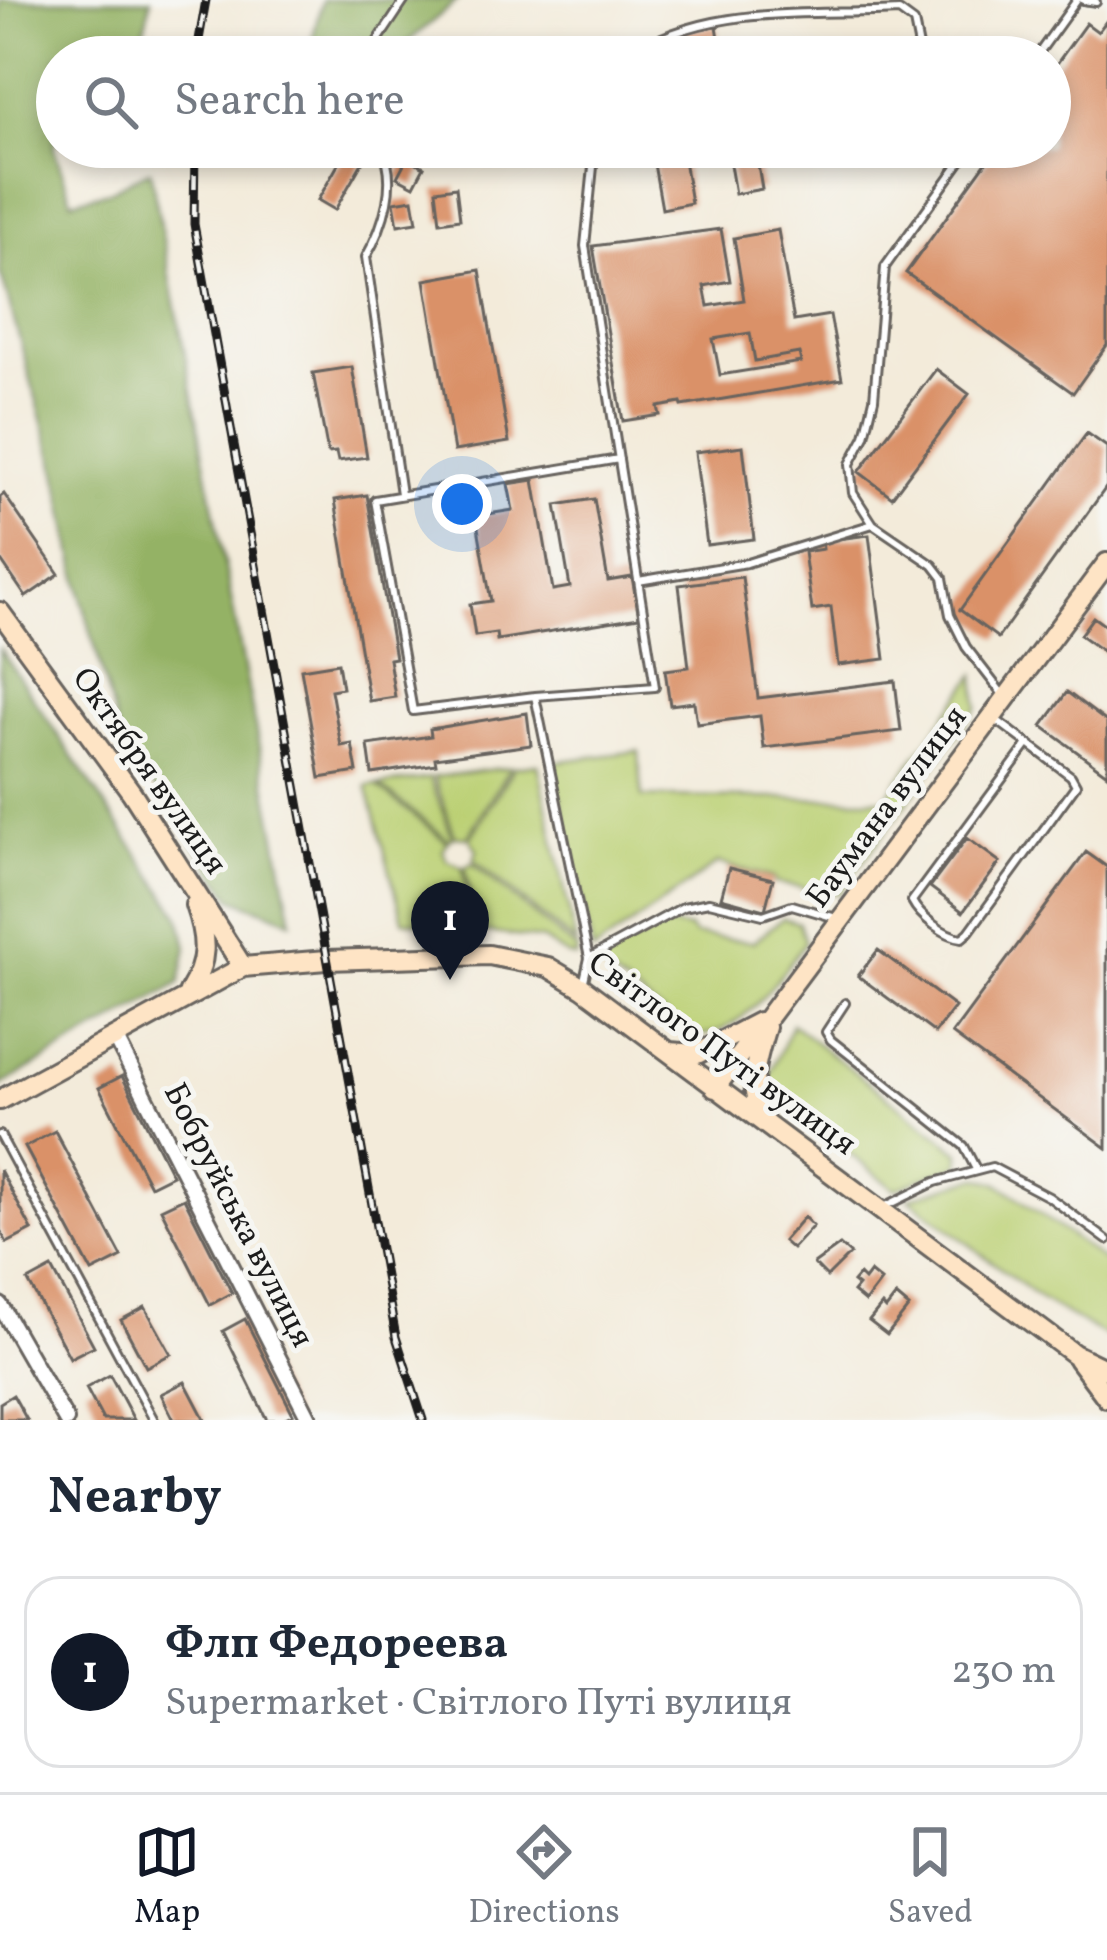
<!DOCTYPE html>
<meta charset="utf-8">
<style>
body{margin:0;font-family:Vollkorn,serif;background:#f6f6f7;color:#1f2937}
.you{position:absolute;left:462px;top:504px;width:42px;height:42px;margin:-30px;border:9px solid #fff;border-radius:50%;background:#1a73e8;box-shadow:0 0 0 18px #1a73e833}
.badge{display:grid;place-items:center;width:78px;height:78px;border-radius:50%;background:#111827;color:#fff;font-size:39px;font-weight:700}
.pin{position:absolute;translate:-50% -99px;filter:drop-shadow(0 3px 6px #0008)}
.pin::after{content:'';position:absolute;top:63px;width:42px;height:36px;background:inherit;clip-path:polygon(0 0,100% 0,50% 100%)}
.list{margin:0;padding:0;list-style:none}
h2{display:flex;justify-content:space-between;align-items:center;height:156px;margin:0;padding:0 48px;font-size:51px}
h2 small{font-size:39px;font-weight:400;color:#747a83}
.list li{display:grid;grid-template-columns:78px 1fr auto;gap:36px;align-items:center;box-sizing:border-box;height:192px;margin:0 24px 24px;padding:0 24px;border:3px solid #e0e1e3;border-radius:36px}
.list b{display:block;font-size:45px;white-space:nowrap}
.list p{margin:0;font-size:39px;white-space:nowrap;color:#747a83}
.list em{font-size:39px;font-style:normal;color:#747a83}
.icon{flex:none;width:66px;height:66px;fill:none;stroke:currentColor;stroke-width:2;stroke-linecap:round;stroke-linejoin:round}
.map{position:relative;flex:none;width:1107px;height:1420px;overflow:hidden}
.search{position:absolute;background:#fff;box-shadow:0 6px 18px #0003;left:36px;right:36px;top:36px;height:132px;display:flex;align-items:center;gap:30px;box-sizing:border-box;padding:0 42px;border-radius:66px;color:#747a83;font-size:45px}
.sheet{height:372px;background:#fff}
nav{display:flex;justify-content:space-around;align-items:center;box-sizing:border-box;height:168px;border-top:3px solid #e0e1e3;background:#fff;font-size:33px;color:#747a83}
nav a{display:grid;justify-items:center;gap:6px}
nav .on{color:#111827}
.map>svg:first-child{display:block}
.green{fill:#bbd073;stroke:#6c7648;stroke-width:3}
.forest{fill:#94b265;stroke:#586740;stroke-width:3}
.building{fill:#da9167;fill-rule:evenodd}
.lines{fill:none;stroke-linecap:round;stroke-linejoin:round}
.lane-casing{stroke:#67645e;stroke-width:12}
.street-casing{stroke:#67645e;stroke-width:20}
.secondary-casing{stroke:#67645e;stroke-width:24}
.lane{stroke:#fff;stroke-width:6}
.street{stroke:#fff;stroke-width:14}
.secondary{stroke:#fee4c5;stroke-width:18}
.rail-casing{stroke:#1c1c1c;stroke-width:9}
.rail{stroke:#f6f6f2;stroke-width:4.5;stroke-dasharray:14;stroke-linecap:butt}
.labels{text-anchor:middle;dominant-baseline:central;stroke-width:10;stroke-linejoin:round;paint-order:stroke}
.street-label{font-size:33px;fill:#1c1c1c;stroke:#f6f6f2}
</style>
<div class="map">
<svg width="1107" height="1420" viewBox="0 0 1107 1420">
<rect width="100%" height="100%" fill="#f6f6f2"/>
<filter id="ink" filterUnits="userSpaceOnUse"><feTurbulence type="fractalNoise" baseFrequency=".00833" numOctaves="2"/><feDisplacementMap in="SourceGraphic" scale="24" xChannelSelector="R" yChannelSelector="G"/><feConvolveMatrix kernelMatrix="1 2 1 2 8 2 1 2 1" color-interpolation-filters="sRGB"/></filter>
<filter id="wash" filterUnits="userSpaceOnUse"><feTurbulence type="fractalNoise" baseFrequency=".004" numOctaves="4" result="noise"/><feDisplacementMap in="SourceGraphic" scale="48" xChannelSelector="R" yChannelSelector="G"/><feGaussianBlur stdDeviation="2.7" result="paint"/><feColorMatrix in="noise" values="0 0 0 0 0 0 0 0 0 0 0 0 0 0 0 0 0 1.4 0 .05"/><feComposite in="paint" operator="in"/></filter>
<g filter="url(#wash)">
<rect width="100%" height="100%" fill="#f3ebda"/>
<path class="green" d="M 975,675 L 978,707 L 839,894 L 775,883 L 775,878 L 718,863 L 593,952 L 553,762 L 639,751 L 642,797 L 885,799 Z
M 538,764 L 576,944 L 474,860 L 477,850 L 470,839 L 514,767 Z
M 510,767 L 467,837 L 455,836 L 434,777 Z
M 430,778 L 452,837 L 449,840 L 379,785 Z
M 376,785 L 447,842 L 443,851 L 447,860 L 462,867 L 473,930 L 403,920 L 367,786 Z
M 472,863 L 577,950 L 576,957 L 568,956 L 543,940 L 478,931 L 465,867 Z
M 783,918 L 799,923 L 805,942 C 779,977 744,1035 695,1036 L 600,967 L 608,954 L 668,925 L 690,929 L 694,935 L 753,942 Z
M 792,1024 L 960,1152 L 960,1164 L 895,1189 L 777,1098 L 768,1086 L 768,1079 Z
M 978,1177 L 1000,1184 L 1107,1263 L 1107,1337 L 1043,1301 L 909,1198 Z"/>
<path class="forest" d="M 0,0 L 151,0 L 138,57 L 57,57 L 54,148 L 72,201 L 107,192 L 150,170 L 292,921 L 232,898 L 120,738 L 83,603 L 57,472 L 0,271 Z
M 322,0 L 458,0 L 390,57 L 308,57 Z
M 0,649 L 180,916 L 187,947 L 180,983 L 0,1086 Z"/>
<g id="blocks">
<path class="building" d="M 1107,20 L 1107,345 L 1073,393 L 906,273 L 997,147 L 1050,147 L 1050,73 L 1086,23 L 1098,32 Z
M 717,26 L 722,57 L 682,57 L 678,32 Z
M 348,147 L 366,156 L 335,210 L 318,200 Z
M 651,147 L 682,147 L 691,203 L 662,209 Z
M 727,147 L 755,147 L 762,189 L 735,194 Z
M 407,158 L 424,167 L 414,186 L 397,177 Z
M 456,187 L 460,219 L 440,222 L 436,190 Z
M 413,199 L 417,222 L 398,225 L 394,202 Z
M 721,229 L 730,281 L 704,286 L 708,306 L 744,300 L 734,238 L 778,230 L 794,321 L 830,315 L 842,379 L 682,406 L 681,403 L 658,407 L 660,415 L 623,421 L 593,246 ZM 750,333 L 755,361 L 799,353 L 801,362 L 720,375 L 713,339 Z
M 480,270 L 509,442 L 454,451 L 425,280 Z
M 352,367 L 367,457 L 338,461 L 336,452 L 328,453 L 313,373 Z
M 936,369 L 969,394 L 892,497 L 859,472 Z
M 1087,433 L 1107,447 L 1107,486 L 998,638 L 960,610 Z
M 743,446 L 754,539 L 707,545 L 695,452 Z
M 534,480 L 553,590 L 570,587 L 556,505 L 594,499 L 608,581 L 632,577 L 639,617 L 497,640 L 496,633 L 475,636 L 470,604 L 491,601 L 476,516 L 513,510 L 508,484 Z
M 4,494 L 59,574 L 26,597 L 0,559 L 0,497 Z
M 367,495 L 395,658 L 389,659 L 395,697 L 369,701 L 335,500 Z
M 869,535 L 885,659 L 838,665 L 831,607 L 812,610 L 804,552 L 823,549 L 822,541 Z
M 742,577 L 758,698 L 895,681 L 901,731 L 764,748 L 760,716 L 697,724 L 694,702 L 670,705 L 665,670 L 689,667 L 679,585 Z
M 1093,617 L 1107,627 L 1107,654 L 1080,635 Z
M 338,663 L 342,688 L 331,690 L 341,746 L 352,744 L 357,772 L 320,778 L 301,669 Z
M 1067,692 L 1107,722 L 1107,774 L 1042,726 Z
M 527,713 L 531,745 L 435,758 L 436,764 L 372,774 L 368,745 L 431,736 L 430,729 Z
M 967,838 L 1000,862 L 963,912 L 930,887 Z
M 1086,852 L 1107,867 L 1107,1148 L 952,1034 Z
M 729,868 L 773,879 L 765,910 L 721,898 Z
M 878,950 L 955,1007 L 935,1033 L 858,976 Z
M 122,1076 L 172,1175 L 150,1186 L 99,1088 Z
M 55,1131 L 122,1257 L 92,1272 L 25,1147 Z
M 0,1170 L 32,1230 L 7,1243 L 0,1230 Z
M 184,1198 L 232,1293 L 210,1305 L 161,1209 Z
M 804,1217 L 813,1226 L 792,1249 L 783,1241 Z
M 840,1245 L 850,1254 L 827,1277 L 814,1264 Z
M 52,1268 L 94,1346 L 70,1358 L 28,1281 Z
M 870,1272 L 881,1281 L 865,1302 L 853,1292 L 858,1286 L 853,1282 L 859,1275 L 864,1280 Z
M 896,1296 L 909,1307 L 887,1335 L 869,1321 L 882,1305 L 886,1309 Z
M 145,1307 L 171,1354 L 146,1367 L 121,1320 Z
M 245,1319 L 293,1414 L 282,1420 L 267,1420 L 223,1331 Z
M 110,1375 L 134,1420 L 103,1420 L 86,1388 Z
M 185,1382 L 205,1420 L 174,1420 L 161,1394 Z
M 13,1395 L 27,1420 L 0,1420 L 0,1403 Z"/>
</g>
</g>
<g filter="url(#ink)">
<use href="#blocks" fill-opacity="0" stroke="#67645e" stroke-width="3"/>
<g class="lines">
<g class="lane-casing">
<path id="lane" d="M 1083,0 L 1096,2
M 367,57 L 405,0
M 628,57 C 704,3 810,16 899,11 L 914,22 L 921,57
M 1036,57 L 1077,0
M 381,147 C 399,179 384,226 366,257 L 401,494
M 956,147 L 962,160
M 971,147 L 885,267 L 874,399 L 865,436 L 850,464 L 853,493 L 873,524 L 933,565 L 943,578 L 950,615 L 966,647 L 1004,696
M 638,581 L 747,563 L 873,524
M 535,696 L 413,711 L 375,500 L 619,459
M 995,719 L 1071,776 L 1076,785 L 969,932 L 962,938 C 945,936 920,917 912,901 L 1028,744
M 589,958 L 535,696 L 655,687 L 585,246 L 595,147
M 583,985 L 589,958 L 683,907 L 709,902 L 763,915 L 792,905 L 836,918
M 845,1003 L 826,1032 L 831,1040 L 964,1146 L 977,1171
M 0,1135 L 154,1420
M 882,1208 L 935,1182 L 992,1167 L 1049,1197 L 1107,1240"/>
</g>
<g class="street-casing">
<path id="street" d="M 115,1037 L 310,1420
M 0,1305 L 66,1420"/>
</g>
<g class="secondary-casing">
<path id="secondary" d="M 0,612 L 132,793 L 243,967
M 189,992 C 208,962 207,939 195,905
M 669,1052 L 697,1054 L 759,1022
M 715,1088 L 1107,563
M 0,1100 L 243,967 L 327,960 L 489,955 L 548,967 L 583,988 L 1074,1354 L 1107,1370
M 764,1121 C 747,1088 755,1062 766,1027
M 1078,1359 L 1107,1398"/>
</g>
<use href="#lane" class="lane"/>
<use href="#street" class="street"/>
<use href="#secondary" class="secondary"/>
<g class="rail-casing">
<path id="rail" d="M 196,57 L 206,0
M 195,147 L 194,224 L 396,1337 L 423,1420"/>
</g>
<use href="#rail" class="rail"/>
</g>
</g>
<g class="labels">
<g class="street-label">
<text transform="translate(148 772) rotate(55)">Октября вулиця</text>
<text transform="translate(888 808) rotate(-53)">Баумана вулиця</text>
<text transform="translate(721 1055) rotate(36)">Світлого Путі вулиця</text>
<text transform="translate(237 1216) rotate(63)">Бобруйська вулиця</text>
</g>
</g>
</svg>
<div class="you"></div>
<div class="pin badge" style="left:450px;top:980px">1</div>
<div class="search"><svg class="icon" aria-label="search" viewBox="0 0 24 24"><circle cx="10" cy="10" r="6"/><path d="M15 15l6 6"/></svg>Search here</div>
</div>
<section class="sheet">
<h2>Nearby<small></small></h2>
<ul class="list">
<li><span class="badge">1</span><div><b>Флп Федореева</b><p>Supermarket · Світлого Путі вулиця</p></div><em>230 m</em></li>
</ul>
</section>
<nav>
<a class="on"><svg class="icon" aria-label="map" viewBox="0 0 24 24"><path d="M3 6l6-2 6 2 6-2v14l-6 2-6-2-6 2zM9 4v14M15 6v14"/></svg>Map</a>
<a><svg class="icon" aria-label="directions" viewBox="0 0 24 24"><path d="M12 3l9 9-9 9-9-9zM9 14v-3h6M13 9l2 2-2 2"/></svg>Directions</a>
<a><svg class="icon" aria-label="saved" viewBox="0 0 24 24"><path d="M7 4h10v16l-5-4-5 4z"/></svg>Saved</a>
</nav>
